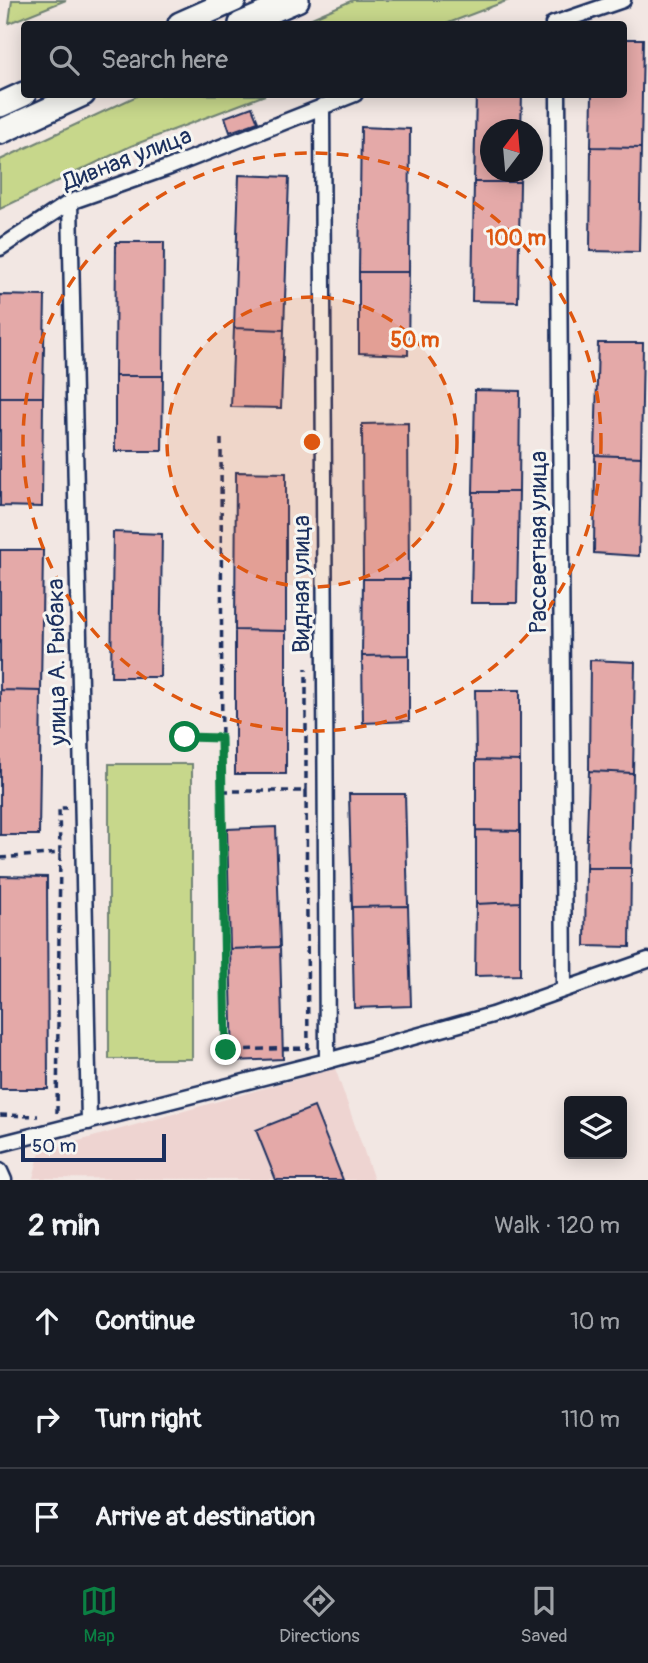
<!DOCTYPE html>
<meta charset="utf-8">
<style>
body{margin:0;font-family:Pangolin,sans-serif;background:#242831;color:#f1f3f6}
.controls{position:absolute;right:21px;bottom:21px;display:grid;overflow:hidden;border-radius:7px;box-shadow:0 4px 18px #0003}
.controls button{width:63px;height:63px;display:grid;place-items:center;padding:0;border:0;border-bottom:2px solid #363941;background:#171b24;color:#f1f3f6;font:35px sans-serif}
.compass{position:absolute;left:480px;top:119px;width:63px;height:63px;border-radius:50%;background:#171b24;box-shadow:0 4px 18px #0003;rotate:16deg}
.scale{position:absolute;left:21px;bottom:18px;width:145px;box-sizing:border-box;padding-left:7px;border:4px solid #1b2f5e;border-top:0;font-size:19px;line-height:24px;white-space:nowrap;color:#1b2f5e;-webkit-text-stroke:5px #f6f6f2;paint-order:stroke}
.stop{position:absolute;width:21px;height:21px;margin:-16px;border:5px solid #0b8043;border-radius:50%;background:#fff}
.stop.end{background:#0b8043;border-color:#fff;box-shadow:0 2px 7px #0008}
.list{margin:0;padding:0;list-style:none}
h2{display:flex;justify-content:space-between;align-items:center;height:91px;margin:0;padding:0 28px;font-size:30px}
h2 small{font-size:23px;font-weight:400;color:#9ea1a6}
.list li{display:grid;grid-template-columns:46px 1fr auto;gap:21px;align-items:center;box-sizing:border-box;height:98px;padding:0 28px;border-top:2px solid #363941}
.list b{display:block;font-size:26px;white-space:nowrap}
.list em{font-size:23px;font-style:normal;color:#9ea1a6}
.icon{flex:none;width:38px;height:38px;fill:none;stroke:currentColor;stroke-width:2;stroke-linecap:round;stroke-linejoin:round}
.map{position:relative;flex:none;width:648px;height:1180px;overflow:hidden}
.search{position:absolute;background:#171b24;box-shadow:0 4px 18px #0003;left:21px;right:21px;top:21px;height:77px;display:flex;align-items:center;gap:18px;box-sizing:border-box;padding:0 24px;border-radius:7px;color:#9ea1a6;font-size:26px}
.sheet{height:385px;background:#171b24}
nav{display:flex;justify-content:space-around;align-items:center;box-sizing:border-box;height:98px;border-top:2px solid #363941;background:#171b24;font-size:19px;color:#9ea1a6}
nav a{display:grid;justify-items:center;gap:4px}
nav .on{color:#0b8043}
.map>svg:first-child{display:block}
.built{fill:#eed4d1}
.green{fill:#c7d78b;stroke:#718374;stroke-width:2}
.building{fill:#e4a9a8;stroke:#1b2f5e;stroke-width:2}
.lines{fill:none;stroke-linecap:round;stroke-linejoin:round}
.minor-casing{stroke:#1b2f5e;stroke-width:19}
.primary-casing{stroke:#1b2f5e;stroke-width:28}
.path{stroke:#1b2f5e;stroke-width:3.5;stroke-dasharray:7 5;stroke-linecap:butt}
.minor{stroke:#f6f6f2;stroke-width:14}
.primary{stroke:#f6f6f2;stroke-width:23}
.route{stroke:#0b8043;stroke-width:9}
.ring{fill:none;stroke:#de5710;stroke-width:3.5;stroke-dasharray:12 9}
.labels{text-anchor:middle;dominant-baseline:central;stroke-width:6;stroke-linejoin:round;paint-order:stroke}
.street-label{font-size:24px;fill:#1b2f5e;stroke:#f6f6f2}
.centre{fill:#de5710;stroke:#f6f6f2;stroke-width:3.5}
.ring-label{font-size:21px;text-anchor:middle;font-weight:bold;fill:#de5710;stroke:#f6f6f2;stroke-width:6;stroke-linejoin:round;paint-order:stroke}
</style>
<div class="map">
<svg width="648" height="1180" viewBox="0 0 648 1180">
<rect width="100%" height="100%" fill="#f2e7e3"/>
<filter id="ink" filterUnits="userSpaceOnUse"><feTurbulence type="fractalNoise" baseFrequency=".0143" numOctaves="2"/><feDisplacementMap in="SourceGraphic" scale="14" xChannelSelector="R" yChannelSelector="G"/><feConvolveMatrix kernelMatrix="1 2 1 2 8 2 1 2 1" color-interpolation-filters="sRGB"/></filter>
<g filter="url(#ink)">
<path class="built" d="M 335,1068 L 374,1180 L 33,1178 L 40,1152 Z"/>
<path class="green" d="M 12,0 L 66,0 L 9,23 Z
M 353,0 L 509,0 L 446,24 L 298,24 Z
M 141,94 L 265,95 L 131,146 L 0,209 L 0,160 Z
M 109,764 L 192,764 L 192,1059 L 109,1059 Z"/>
<path class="building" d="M 624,39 L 643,39 L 641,148 L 591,147 L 592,94 L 624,94 Z
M 476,94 L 522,94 L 521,130 L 490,130 L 490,172 L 521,172 L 520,182 L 474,182 Z
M 252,107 L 258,122 L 230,132 L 225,117 Z
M 361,127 L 410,129 L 409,272 L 359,272 Z
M 591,147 L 641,148 L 639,252 L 590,251 Z
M 239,175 L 289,177 L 284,330 L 234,328 Z
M 474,182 L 520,182 L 518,302 L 472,301 Z
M 116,242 L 164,242 L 163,376 L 115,376 Z
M 359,272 L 409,272 L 408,355 L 359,353 Z
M 0,295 L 45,296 L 43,397 L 0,397 Z
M 234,328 L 284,330 L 281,408 L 231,407 Z
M 598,343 L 643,343 L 641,457 L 595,455 Z
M 115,376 L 163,376 L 162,451 L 115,451 Z
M 475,390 L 520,391 L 519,492 L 473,492 Z
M 0,397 L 43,397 L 42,507 L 0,506 Z
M 408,423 L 409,579 L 363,579 L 362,424 Z
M 595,455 L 641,457 L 639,556 L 594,553 Z
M 236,472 L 286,473 L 286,631 L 235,630 Z
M 473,492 L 519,492 L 517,603 L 471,603 Z
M 113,532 L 162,534 L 160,677 L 111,677 Z
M 0,550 L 43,550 L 41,691 L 0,690 Z
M 363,579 L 409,579 L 409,655 L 362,656 Z
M 235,630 L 286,631 L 286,774 L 235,774 Z
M 409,655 L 409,721 L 363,723 L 362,656 Z
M 590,660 L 635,662 L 633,773 L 589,771 Z
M 0,690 L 41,691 L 39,835 L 0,835 Z
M 475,690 L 520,690 L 520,761 L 476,760 Z
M 476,760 L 520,761 L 520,831 L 476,830 Z
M 589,771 L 633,773 L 631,868 L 586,868 Z
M 349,794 L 405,794 L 408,906 L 352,907 Z
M 276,827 L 280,947 L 230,949 L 227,829 Z
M 476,830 L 520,831 L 520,902 L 476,904 Z
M 586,868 L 631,868 L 630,947 L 585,946 Z
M 0,876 L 47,877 L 48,1089 L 0,1089 Z
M 520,902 L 520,975 L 475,976 L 476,904 Z
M 408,906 L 411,1006 L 354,1008 L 352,907 Z
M 280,947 L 283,1059 L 233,1061 L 230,949 Z
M 314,1107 L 343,1180 L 276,1180 L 256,1130 Z"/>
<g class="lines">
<g class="minor-casing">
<path id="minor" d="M 553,24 L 623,0
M 558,94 L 564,989
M 322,106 L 327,1061
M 70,202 L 89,1122
M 0,248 L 70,202 L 170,167 L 355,94
M 0,1144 L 327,1061 L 492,1015 L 648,960
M 0,1171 L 4,1180"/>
</g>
<g class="primary-casing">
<path id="primary" d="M 180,24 L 234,0
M 241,24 L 297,0
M 0,105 L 24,94
M 0,132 L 83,94"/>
</g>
<path class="path" d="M 221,439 L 222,791
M 185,737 L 221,738
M 222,791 L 306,791 L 308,1048 L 226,1050 Z
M 306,791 L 306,668
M 0,858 L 60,853 L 59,808 L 67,808
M 57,1113 L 60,853
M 0,1115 L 38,1116"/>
<use href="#minor" class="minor"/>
<use href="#primary" class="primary"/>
</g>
</g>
<g class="lines" filter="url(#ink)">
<path class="route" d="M 185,737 L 221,738 L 226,1050"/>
</g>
<circle cx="312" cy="442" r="145" fill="#de5710" fill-opacity=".12"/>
<g class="ring">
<circle cx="312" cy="442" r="145"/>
<circle cx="312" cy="442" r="289"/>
</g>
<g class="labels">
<g class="street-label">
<text transform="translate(127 159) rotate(-21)">Дивная улица</text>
<text transform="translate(538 542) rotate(-90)">Рассветная улица</text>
<text transform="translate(301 584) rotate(-90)">Видная улица</text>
<text transform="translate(57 662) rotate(-91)">улица А. Рыбака</text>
</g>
</g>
<circle cx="312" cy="442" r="10" class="centre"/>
<g class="ring-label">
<text x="516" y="245">100 m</text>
<text x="415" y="347">50 m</text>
</g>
</svg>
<div class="controls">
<button><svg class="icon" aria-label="layers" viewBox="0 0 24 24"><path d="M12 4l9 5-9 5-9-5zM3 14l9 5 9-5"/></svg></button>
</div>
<svg class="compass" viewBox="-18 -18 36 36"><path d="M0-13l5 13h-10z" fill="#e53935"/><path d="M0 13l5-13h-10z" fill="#9ea1a6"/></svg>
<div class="scale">50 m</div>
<div class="stop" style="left:185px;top:737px"></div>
<div class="stop end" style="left:226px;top:1050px"></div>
<div class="search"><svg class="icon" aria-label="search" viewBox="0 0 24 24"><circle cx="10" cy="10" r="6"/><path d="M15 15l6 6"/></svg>Search here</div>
</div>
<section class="sheet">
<h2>2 min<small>Walk · 120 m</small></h2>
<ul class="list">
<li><svg class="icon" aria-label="ahead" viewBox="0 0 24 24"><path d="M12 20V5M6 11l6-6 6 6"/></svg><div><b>Continue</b></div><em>10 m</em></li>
<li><svg class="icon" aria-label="right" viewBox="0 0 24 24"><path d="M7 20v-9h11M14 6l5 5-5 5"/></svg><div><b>Turn right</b></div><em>110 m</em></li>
<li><svg class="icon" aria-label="arrive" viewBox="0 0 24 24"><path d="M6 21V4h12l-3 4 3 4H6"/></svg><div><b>Arrive at destination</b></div></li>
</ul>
</section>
<nav>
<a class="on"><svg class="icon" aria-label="map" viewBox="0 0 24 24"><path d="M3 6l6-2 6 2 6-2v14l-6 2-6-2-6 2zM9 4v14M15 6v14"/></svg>Map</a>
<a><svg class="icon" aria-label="directions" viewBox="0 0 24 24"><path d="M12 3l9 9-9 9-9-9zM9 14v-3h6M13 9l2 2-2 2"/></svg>Directions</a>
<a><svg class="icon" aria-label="saved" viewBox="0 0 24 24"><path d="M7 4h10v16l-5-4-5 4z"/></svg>Saved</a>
</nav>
